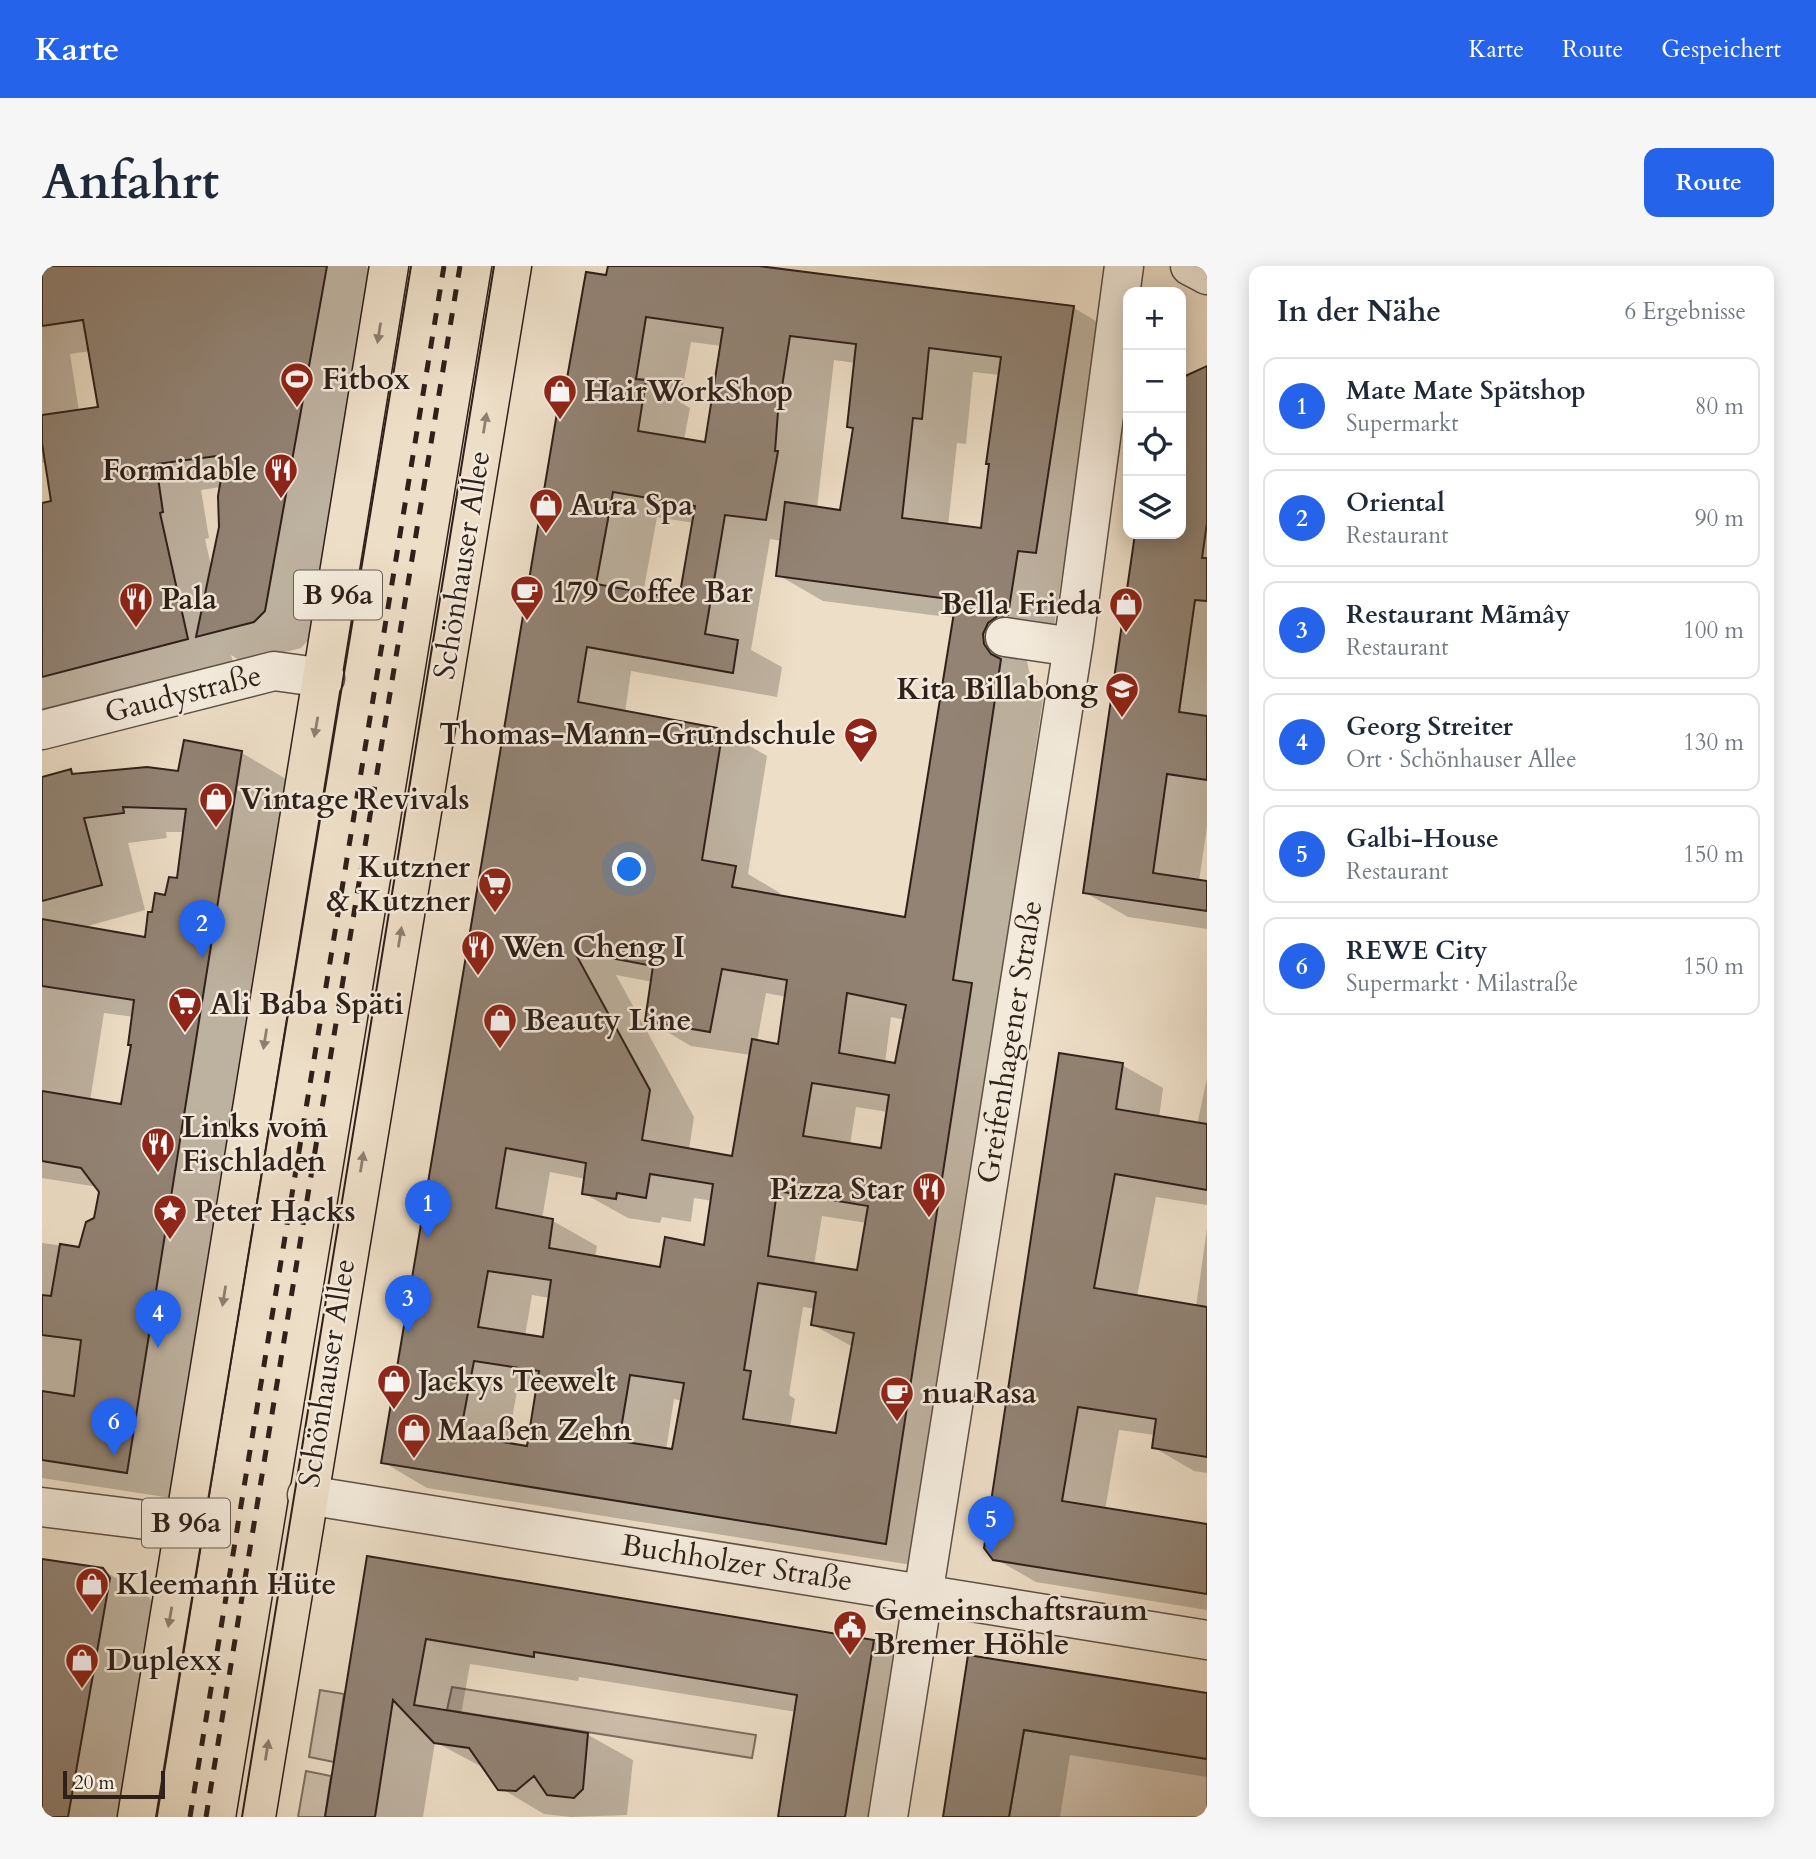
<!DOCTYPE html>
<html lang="de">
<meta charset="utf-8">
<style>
body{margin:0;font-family:Cardo,serif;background:#f6f6f7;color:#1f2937}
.controls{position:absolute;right:21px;top:21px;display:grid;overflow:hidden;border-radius:14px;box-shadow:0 4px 18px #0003}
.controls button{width:63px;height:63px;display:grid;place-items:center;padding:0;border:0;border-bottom:2px solid #e0e1e3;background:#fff;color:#1f2937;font:35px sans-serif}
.scale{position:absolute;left:21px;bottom:18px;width:102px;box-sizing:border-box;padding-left:7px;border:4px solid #2f201a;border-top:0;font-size:19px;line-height:24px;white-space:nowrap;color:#2f201a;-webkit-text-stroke:5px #f3eadb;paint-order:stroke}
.you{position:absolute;left:588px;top:604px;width:24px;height:24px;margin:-18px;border:5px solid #fff;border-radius:50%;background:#1a73e8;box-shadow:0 0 0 10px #1a73e833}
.badge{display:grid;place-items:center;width:46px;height:46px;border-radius:50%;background:#2563eb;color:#fff;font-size:23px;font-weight:700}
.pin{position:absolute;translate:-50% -58px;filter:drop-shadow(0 2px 4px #0008)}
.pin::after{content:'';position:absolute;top:37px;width:24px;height:21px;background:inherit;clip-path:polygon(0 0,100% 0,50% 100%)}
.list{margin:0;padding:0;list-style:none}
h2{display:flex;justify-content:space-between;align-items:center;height:91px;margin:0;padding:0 28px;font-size:30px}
h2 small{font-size:23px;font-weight:400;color:#747a83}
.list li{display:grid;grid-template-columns:46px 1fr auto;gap:21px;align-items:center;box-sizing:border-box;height:98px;margin:0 14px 14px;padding:0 14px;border:2px solid #e0e1e3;border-radius:14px}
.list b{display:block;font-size:26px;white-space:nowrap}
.list p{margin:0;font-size:23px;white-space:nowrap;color:#747a83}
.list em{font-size:23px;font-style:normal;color:#747a83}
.icon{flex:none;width:38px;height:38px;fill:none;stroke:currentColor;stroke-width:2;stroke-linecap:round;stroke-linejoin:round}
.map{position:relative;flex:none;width:1165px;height:1551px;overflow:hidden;border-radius:14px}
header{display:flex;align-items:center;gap:42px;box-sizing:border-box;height:98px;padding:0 35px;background:#2563eb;color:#fff}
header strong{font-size:33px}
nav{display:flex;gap:38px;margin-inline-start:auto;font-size:24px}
.intro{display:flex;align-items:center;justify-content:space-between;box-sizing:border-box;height:168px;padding:0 42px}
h1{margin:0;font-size:49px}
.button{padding:18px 32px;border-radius:14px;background:#2563eb;color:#fff;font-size:24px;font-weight:700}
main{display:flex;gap:42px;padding:0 42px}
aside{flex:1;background:#fff;border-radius:14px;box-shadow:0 4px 18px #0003}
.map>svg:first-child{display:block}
.green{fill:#cdbeaa;stroke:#7e6f62;stroke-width:2}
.shadow{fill:#0003;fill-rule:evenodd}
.building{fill:#928374;stroke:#2f201a;stroke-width:2;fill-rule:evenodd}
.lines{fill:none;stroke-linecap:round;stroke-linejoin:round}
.minor-casing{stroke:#5e5045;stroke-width:41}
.major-casing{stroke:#2f201a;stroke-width:41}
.minor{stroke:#f3eadb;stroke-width:38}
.major{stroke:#eddec7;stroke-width:38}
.tram{stroke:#2f201a;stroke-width:2}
.rail{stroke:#2f201a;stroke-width:5;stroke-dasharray:12 12;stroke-linecap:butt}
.oneway{fill:#8e7f70}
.labels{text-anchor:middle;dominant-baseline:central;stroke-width:5;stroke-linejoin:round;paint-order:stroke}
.shield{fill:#f3eadb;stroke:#6a5d54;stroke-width:2}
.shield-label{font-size:28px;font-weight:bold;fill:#2f201a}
.poi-label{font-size:30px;font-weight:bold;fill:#2f201a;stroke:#f3eadb;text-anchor:start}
.street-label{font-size:30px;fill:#2f201a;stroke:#f3eadb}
</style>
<header>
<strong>Karte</strong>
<nav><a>Karte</a><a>Route</a><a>Gespeichert</a></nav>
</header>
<div class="intro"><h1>Anfahrt</h1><a class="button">Route</a></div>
<main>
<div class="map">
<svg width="1165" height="1551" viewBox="0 0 1165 1551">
<rect width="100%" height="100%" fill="#eddec7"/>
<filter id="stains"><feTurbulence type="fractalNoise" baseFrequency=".00286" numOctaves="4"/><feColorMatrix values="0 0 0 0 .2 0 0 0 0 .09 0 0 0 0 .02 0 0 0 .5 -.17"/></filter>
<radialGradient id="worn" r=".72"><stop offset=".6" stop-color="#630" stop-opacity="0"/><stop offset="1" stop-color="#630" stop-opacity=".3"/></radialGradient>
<path class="green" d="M 410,1421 L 714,1469 L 710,1492 L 405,1444 Z
M 278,1424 L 302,1428 L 292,1496 L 267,1491 Z
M 982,1464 L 1165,1493 L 1165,1551 L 967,1551 Z
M 264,1505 L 289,1510 L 283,1551 L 256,1551 Z"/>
<path class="shadow" d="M 0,0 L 324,0 L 333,10 L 269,371 L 259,382 L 202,397 L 189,389 L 192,399 L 0,448 L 0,239 L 11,236 L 5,196 L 0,197 ZM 49,85 L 58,142 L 37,145 L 28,88 ZM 179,221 L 179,261 L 170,304 L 163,273 L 167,272 L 159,224 Z
M 589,0 L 702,0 L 1032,42 L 1076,68 L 1039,312 L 1020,309 L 1010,374 L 991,382 L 985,395 L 987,405 L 992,413 L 1003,420 L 956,734 L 889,1302 L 385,1222 L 341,1196 L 525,120 L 566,11 ZM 649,76 L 680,80 L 665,178 L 642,174 L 648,142 L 638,136 ZM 792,94 L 813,97 L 806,160 L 812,164 L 799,246 L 775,242 ZM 931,106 L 958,109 L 941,264 L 906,260 L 915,177 L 924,178 ZM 615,251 L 652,257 L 638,335 L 601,328 ZM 728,273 L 740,275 L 736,309 L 781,335 L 913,352 L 865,653 L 737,631 L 738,627 L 706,608 L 725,490 L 680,464 L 583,447 L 589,405 L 735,431 L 740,401 L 709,384 ZM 574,709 L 611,716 L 605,754 L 649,780 L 709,789 L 692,892 L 647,884 L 652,851 ZM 724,727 L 745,731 L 738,780 L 715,776 ZM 849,751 L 863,754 L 855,799 L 843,797 ZM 814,841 L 846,846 L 840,884 L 808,879 ZM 508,906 L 544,913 L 541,927 L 586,952 L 618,957 L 620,951 L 649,956 L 652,932 L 671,935 L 664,981 L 620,1003 L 553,992 L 555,980 L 511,955 L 500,953 ZM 780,950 L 825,957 L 817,1006 L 772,999 ZM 490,1029 L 508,1032 L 502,1073 L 483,1070 ZM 761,1041 L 774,1043 L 771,1059 L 811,1081 L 796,1169 L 748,1162 L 753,1133 L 747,1129 ZM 476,1120 L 496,1123 L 486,1182 L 465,1179 ZM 632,1133 L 641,1135 L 632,1185 L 624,1184 Z
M 1165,102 L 1165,561 L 1157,615 L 1165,616 L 1165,663 L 1086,651 L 1042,626 L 1095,268 L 1139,268 L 1139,114 Z
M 144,476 L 200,487 L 244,513 L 129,1232 L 0,1212 L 0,977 L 38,982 L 54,953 L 59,926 L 56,921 L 0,912 L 0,512 L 29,505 L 37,509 L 137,507 ZM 124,566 L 143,566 L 136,613 L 112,648 L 105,673 L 39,662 L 103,644 L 86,577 L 125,572 ZM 62,747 L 93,751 L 81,840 L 48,835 Z
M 1080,799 L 1121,822 L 1117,852 L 1155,859 L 1165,812 L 1165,939 L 1114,931 L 1095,1031 L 1154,1041 L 1165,962 L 1165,1207 L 1152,1205 L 1111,1181 L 1113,1169 L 1077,1164 L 1063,1244 L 1165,1260 L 1165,1344 L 994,1316 L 952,1292 Z
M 327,1292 L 831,1375 L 876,1401 L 852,1551 L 739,1551 L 755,1446 L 537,1411 L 536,1415 L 428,1398 L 419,1449 L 546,1469 L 591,1494 L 585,1549 L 529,1551 L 502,1548 L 457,1521 L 444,1503 L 393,1476 L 381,1551 L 285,1551 Z
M 0,1295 L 60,1304 L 107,1331 L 113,1340 L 78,1551 L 0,1551 Z
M 927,1391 L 1165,1429 L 1165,1511 L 1028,1489 L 1018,1551 L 903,1551 Z"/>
<path class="building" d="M 0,0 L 285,0 L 223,345 L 212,356 L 154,371 L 177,261 L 176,230 L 183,189 L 114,198 L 121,246 L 118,247 L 146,373 L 0,411 L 0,237 L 9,235 L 0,177 L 0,149 L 56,141 L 41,54 L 0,60 Z
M 566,0 L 717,0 L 1032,40 L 994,287 L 976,285 L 966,349 L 956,350 L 946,357 L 941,368 L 942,378 L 949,388 L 959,393 L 911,714 L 930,717 L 844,1278 L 339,1197 L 520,117 L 524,118 L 544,6 L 564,9 ZM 604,51 L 681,62 L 663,176 L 596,165 L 604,114 L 594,113 ZM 748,70 L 814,78 L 805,161 L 811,162 L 798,244 L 743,236 L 734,310 L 914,334 L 863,651 L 690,621 L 694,600 L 660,594 L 681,463 L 536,436 L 545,381 L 691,407 L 696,374 L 663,368 L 683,249 L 724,254 L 736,185 L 733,185 L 736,146 ZM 887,82 L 959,91 L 944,198 L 947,198 L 939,262 L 860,252 L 871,152 L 880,153 ZM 571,226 L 653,240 L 637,333 L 554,318 ZM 532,685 L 611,700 L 603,755 L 668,766 L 680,703 L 745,714 L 736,778 L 710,773 L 690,890 L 600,874 L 608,824 ZM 805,727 L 864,739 L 853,797 L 797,787 ZM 770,817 L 847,829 L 839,882 L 761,870 ZM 464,882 L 544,897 L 540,928 L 574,933 L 575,927 L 604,932 L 608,908 L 671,918 L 662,979 L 623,971 L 618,1001 L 507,982 L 511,953 L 454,942 ZM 735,925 L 826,940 L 815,1004 L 726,990 ZM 446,1005 L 509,1014 L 501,1071 L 436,1061 ZM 716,1017 L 774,1026 L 769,1059 L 812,1067 L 794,1167 L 701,1153 L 709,1105 L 702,1104 ZM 432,1095 L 497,1105 L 485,1180 L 418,1169 ZM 588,1109 L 642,1117 L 630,1183 L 577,1175 Z
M 1165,100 L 1165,257 L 1160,292 L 1165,292 L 1165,335 L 1153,334 L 1137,446 L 1165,450 L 1165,514 L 1125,508 L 1111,607 L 1165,615 L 1165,645 L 1041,627 L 1093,268 L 1139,268 L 1139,112 Z
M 142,474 L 200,485 L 85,1207 L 0,1194 L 0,1125 L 32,1130 L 39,1074 L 0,1069 L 0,1029 L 9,1030 L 18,978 L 37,981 L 44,956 L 52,952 L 57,926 L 39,902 L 0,895 L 0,825 L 79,838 L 89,779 L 86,779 L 92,734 L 0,720 L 0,653 L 103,671 L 106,646 L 110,646 L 113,627 L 123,629 L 127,611 L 135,612 L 144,543 L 81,541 L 82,547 L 42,552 L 60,619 L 0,635 L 0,511 L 29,503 L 30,508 L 105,501 L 136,505 Z
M 1017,787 L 1081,797 L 1074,843 L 1165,858 L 1165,924 L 1073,908 L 1052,1022 L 1165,1041 L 1165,1191 L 1110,1182 L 1114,1153 L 1036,1141 L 1020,1235 L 1165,1258 L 1165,1328 L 951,1294 L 942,1282 Z
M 325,1290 L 832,1374 L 803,1551 L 736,1551 L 755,1429 L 568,1398 L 492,1386 L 492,1391 L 384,1373 L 372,1439 L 546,1467 L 541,1523 L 532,1532 L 505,1529 L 492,1510 L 474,1525 L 456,1524 L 427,1482 L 392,1477 L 351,1434 L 333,1551 L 283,1551 Z
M 0,1293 L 61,1302 L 68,1312 L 26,1551 L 0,1551 Z
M 926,1389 L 1165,1427 L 1165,1493 L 982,1464 L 967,1551 L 901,1551 Z"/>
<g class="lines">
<g class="minor-casing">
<path id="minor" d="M 1148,0 L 1165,9
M 963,371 L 1031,381
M 0,464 L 232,405 L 283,412
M 265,1229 L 1165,1374
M 0,1241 L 144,1259
M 846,1551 L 1032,374 L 1082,0"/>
</g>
<g class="major-casing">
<path id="major" d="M 95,1551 L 347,0
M 214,1551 L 470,0"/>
</g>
<use href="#minor" class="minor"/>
<use href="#major" class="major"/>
<path class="tram" d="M 114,1551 L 369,0
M 200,1551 L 452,0"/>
<path class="rail" d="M 148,1551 L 402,0
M 164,1551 L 418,0"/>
</g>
<defs><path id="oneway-solid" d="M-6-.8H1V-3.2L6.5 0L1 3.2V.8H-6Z" transform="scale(1.75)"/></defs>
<g class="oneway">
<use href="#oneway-solid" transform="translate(337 67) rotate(99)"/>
<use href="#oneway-solid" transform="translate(443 157) rotate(-81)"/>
<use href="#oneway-solid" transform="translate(274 461) rotate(100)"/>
<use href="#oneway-solid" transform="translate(358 671) rotate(-81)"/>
<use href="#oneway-solid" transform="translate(223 773) rotate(99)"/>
<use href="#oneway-solid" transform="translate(320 896) rotate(-81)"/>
<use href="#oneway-solid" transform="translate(182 1030) rotate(99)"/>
<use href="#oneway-solid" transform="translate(128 1351) rotate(100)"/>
<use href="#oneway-solid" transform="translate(225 1484) rotate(-81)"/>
</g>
<defs>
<g id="stadium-pin" transform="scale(1.75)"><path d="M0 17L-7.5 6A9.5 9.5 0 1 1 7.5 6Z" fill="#8f2418" stroke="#f3eadb"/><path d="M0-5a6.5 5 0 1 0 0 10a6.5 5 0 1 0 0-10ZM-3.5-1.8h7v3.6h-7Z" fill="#fff"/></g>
<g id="shop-pin" transform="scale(1.75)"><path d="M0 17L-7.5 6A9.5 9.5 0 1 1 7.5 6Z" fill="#8f2418" stroke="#f3eadb"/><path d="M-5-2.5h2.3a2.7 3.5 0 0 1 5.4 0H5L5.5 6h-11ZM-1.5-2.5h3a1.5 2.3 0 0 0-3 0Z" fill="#fff"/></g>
<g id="restaurant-pin" transform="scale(1.75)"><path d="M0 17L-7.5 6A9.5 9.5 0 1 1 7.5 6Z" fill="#8f2418" stroke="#f3eadb"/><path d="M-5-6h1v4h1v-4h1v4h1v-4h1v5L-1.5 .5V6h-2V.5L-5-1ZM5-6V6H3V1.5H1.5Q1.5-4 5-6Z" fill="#fff"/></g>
<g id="cafe-pin" transform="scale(1.75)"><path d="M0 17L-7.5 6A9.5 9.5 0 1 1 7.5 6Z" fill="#8f2418" stroke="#f3eadb"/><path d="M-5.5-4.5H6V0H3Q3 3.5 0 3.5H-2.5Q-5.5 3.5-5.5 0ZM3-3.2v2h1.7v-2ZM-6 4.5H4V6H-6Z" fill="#fff"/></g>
<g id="school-pin" transform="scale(1.75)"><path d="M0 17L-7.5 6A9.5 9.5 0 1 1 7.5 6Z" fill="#8f2418" stroke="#f3eadb"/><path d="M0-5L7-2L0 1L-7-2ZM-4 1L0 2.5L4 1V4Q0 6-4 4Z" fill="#fff"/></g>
<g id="supermarket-pin" transform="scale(1.75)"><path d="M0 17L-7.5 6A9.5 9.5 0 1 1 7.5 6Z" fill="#8f2418" stroke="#f3eadb"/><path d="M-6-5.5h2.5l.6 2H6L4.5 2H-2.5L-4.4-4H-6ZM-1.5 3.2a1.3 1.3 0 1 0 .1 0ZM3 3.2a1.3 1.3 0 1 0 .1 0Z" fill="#fff"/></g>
<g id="sight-pin" transform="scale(1.75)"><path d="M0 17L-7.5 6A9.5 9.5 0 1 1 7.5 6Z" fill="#8f2418" stroke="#f3eadb"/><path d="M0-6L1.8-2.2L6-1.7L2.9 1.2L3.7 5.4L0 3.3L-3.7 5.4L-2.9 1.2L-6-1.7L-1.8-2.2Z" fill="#fff"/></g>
<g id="civic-pin" transform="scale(1.75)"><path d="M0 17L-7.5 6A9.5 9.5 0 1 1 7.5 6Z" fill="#8f2418" stroke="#f3eadb"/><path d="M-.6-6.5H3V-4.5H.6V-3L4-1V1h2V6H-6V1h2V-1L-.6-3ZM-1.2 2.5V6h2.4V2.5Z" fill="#fff"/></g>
</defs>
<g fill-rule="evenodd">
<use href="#stadium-pin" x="255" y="113"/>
<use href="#shop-pin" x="518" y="125"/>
<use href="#restaurant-pin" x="239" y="204"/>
<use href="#shop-pin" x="504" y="239"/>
<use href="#cafe-pin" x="485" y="326"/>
<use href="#restaurant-pin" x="94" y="333"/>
<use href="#shop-pin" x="1084" y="338"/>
<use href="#school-pin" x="1080" y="423"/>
<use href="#school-pin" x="819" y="468"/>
<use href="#shop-pin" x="174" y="533"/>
<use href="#supermarket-pin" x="453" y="618"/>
<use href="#restaurant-pin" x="436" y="681"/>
<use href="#supermarket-pin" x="143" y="738"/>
<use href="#shop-pin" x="458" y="754"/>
<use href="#restaurant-pin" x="116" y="878"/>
<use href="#restaurant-pin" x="887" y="923"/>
<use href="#sight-pin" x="128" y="945"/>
<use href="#shop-pin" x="352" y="1115"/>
<use href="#cafe-pin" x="855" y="1127"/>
<use href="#shop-pin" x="372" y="1164"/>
<use href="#shop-pin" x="50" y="1318"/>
<use href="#civic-pin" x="808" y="1361"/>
<use href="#shop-pin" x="40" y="1394"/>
</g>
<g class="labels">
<g class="shield">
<rect x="252" y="304.5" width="88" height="49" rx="5"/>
<rect x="100" y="1232.5" width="88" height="49" rx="5"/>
</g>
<g class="shield-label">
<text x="296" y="329">B 96a</text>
<text x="144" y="1257">B 96a</text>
</g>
<g class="poi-label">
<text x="280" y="113">Fitbox</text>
<text x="542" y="125">HairWorkShop</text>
<text x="215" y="204" text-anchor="end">Formidable</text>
<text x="528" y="239">Aura Spa</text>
<text x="510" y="326">179 Coffee Bar</text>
<text x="119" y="333">Pala</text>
<text x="1060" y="338" text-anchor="end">Bella Frieda</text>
<text x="1056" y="423" text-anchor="end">Kita Billabong</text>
<text x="794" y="468" text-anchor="end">Thomas-Mann-Grundschule</text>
<text x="198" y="533">Vintage Revivals</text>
<text x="428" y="601" text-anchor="end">Kutzner<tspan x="428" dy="34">&amp; Kutzner</tspan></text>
<text x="460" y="681">Wen Cheng I</text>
<text x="168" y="738">Ali Baba Späti</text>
<text x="482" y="754">Beauty Line</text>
<text x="140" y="861">Links vom<tspan x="140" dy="34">Fischladen</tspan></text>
<text x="862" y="923" text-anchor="end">Pizza Star</text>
<text x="152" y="945">Peter Hacks</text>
<text x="376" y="1115">Jackys Teewelt</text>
<text x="880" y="1127">nuaRasa</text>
<text x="396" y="1164">Maaßen Zehn</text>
<text x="74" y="1318">Kleemann Hüte</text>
<text x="832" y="1344">Gemeinschaftsraum<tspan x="832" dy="34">Bremer Höhle</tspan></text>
<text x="64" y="1394">Duplexx</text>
</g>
<g class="street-label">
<text transform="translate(420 299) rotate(-81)">Schönhauser Allee</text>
<text transform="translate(141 428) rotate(-14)">Gaudystraße</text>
<text transform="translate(968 776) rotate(-81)">Greifenhagener Straße</text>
<text transform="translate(285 1107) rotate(-81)">Schönhauser Allee</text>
<text transform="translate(695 1297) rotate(9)">Buchholzer Straße</text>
</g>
</g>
<rect width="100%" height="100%" filter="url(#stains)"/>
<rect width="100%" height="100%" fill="url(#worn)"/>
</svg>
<div class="controls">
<button>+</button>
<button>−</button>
<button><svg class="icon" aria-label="locate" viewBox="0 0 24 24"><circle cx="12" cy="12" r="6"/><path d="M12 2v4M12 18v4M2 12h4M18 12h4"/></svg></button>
<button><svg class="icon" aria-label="layers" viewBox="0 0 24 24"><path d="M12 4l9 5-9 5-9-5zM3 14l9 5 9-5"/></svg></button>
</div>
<div class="scale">20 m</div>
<div class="you"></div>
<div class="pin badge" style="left:386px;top:972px">1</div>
<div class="pin badge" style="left:160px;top:692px">2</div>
<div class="pin badge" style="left:366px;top:1067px">3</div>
<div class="pin badge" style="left:116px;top:1082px">4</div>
<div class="pin badge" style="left:949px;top:1288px">5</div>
<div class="pin badge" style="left:72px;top:1190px">6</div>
</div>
<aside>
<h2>In der Nähe<small>6 Ergebnisse</small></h2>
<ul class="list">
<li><span class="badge">1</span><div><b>Mate Mate Spätshop</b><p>Supermarkt</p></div><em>80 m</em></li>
<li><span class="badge">2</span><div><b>Oriental</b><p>Restaurant</p></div><em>90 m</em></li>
<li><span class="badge">3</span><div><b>Restaurant Mãmây</b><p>Restaurant</p></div><em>100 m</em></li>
<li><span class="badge">4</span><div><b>Georg Streiter</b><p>Ort · Schönhauser Allee</p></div><em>130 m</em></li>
<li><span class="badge">5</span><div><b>Galbi-House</b><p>Restaurant</p></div><em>150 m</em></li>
<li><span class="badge">6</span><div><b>REWE City</b><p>Supermarkt · Milastraße</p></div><em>150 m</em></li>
</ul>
</aside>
</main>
